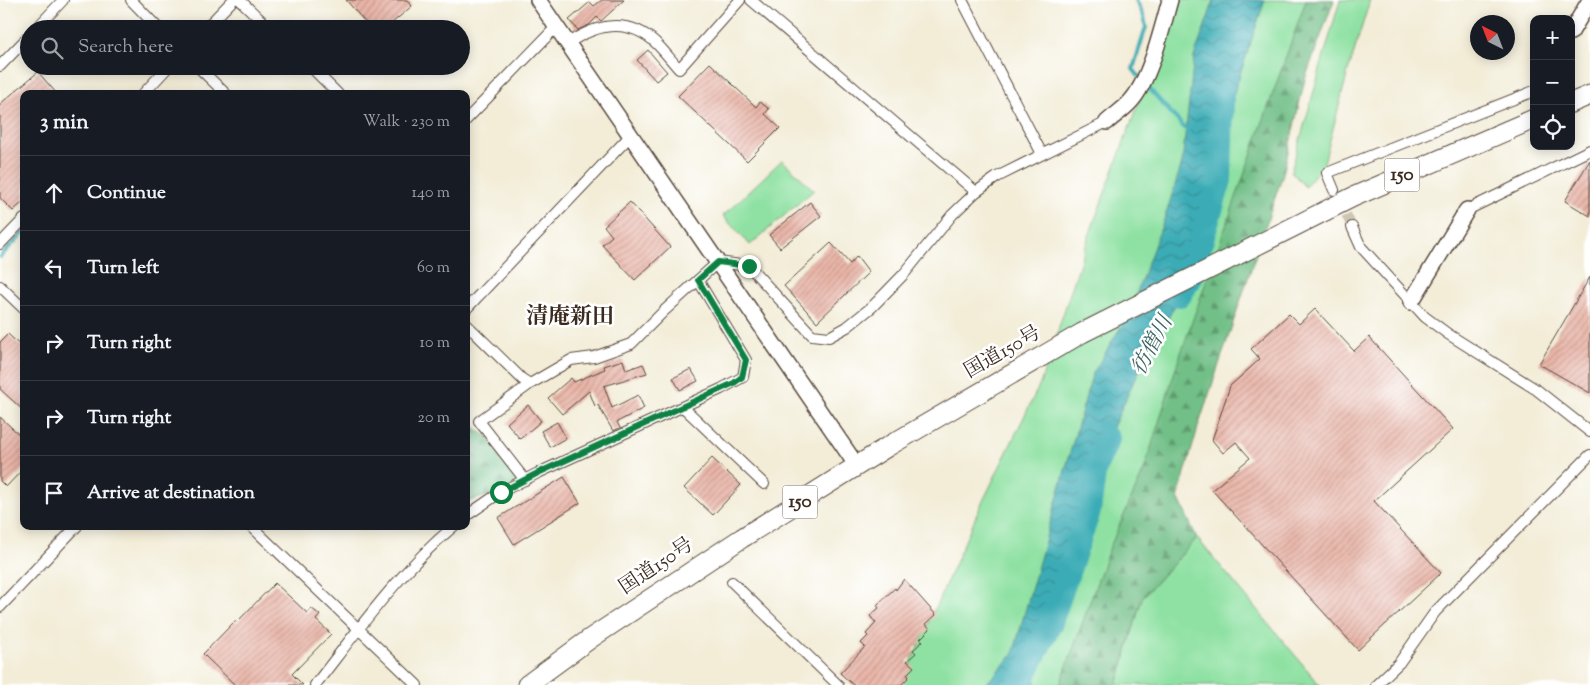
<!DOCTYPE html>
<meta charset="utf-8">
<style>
body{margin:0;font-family:"Sorts Mill Goudy","Noto Serif JP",serif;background:#20242c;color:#f1f3f6}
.controls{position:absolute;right:15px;top:15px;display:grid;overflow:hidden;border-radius:10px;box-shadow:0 2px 12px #0003}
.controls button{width:45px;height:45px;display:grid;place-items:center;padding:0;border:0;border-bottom:1px solid #363941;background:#171b24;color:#f1f3f6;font:25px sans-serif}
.compass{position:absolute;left:1470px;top:15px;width:45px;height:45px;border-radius:50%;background:#171b24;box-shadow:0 2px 12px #0003;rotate:318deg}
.stop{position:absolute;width:15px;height:15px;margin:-11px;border:4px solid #0b8043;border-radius:50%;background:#fff}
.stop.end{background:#0b8043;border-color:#fff;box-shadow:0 1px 5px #0008}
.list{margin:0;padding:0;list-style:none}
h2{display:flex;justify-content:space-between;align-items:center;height:65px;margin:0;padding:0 20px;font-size:21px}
h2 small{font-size:16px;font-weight:400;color:#9ea1a6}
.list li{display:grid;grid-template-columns:32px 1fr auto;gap:15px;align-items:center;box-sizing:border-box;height:75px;padding:0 20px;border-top:1px solid #363941}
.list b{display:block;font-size:19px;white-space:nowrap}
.list em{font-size:16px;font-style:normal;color:#9ea1a6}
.icon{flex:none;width:28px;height:28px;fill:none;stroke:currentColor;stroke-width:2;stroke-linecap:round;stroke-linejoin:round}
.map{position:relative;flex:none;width:1590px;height:685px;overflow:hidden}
.search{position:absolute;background:#171b24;box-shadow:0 2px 12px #0003;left:20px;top:20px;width:450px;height:55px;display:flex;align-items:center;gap:12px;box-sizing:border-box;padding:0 18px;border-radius:28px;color:#9ea1a6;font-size:19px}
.panel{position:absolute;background:#171b24;box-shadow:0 2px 12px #0003;left:20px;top:90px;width:450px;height:440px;border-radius:10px}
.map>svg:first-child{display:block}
.grass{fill:#8ee1a2;stroke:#648660}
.forest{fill:url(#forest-firs);stroke:#567453}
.water{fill:url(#water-waves);stroke:#3b6b6a}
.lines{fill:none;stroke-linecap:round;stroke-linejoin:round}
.stream{stroke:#3bacb6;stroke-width:4}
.river{stroke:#3bacb6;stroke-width:24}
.building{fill:url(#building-hatch)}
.street-tunnel{stroke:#cec6b3;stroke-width:10;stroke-dasharray:10 5;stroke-linecap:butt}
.street-casing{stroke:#57473a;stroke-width:12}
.secondary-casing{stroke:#57473a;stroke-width:18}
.highway-casing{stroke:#57473a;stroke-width:21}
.street{stroke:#fff;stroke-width:10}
.secondary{stroke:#fff;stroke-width:15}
.highway{stroke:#fff;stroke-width:19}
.route{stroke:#0b8043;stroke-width:6}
.labels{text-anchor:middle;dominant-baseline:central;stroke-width:5;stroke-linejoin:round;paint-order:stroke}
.shield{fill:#fff;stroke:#766a62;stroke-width:1}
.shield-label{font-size:19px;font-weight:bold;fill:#3b2a1e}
.street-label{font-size:20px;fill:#3b2a1e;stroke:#fff}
.water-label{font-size:21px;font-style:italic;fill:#3b6462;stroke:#fff}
.quarter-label{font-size:22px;font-weight:bold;fill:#3b2a1e;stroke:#fff}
</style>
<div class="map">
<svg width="1590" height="685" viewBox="0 0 1590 685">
<defs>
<pattern id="forest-firs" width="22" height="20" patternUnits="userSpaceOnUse" patternTransform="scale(1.25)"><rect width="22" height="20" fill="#72bf88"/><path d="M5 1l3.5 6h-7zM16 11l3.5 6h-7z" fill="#5f9b6f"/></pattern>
<pattern id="water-waves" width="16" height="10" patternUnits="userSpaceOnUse" patternTransform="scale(1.25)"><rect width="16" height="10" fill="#3bacb6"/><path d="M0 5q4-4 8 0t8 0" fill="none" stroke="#338c93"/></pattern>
<pattern id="building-hatch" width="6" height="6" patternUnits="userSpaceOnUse" patternTransform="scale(1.25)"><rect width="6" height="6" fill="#eab6a9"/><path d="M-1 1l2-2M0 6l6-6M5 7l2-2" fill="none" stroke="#bf9489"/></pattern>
</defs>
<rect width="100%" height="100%" fill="#fff"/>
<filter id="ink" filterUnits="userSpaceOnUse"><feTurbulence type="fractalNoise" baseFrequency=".02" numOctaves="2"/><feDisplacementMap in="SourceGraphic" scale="10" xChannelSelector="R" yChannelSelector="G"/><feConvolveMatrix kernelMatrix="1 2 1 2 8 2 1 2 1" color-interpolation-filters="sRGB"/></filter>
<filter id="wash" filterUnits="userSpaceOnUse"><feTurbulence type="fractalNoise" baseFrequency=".0096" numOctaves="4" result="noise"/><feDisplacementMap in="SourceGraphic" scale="20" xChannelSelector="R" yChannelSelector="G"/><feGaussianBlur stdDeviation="1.12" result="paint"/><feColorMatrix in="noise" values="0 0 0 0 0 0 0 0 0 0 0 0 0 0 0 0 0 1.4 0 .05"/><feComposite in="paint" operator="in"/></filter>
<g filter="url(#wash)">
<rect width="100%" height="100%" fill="#f3edd8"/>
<path class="grass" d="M 1177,0 L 1334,0 L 1314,52 L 1089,685 L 901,685 L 981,505 L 1040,384 L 1091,230 Z
M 1340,0 L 1370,0 L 1347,75 L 1324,163 L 1305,187 L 1291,171 Z
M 782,160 L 814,190 L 750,245 L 723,216 Z
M 1197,538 L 1320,685 L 1117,685 L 1142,598 Z"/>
<path class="forest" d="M 1306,0 L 1334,0 L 1305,79 L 1283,174 L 1199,424 L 1178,497 L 1197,538 L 1142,598 L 1117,685 L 1060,685 L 1109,549 L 1144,470 L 1177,364 Z
M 470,424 L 497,444 L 525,480 L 501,492 L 466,502 L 466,425 Z"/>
<path class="water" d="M 1214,0 L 1265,0 L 1221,132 L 1191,276 L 1134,381 L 1095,467 L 1034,685 L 985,685 L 1013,654 L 1092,375 L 1129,313 L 1165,217 L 1182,163 L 1194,57 Z"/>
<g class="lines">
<path class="stream" d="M 1136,0 L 1144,17 L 1146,27 L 1133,69 L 1141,79
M 1145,84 L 1189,133
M 1212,159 L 1220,168
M 0,257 L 24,232"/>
<path class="river" d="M 1180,295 L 1191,276 L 1220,180 L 1222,98
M 1019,685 L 1051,622 L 1089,511 L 1095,467 L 1108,439"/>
</g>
<g id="blocks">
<path class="building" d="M 346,0 L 407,0 L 412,6 L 385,29 L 371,29 Z
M 602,0 L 624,0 L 601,21 L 597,17 L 589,25 L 578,30 L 569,20 L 590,2 L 594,6 Z
M 648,50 L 667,72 L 656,81 L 637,60 Z
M 710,63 L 756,107 L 760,102 L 769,109 L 765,114 L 780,128 L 747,161 L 678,96 Z
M 38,72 L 57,94 L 24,94 L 24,201 L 13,211 L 0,198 L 0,104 Z
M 1590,160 L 1590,216 L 1565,201 Z
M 630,202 L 670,247 L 635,280 L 602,245 L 612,236 L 604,226 Z
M 810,202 L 821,216 L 780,248 L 769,235 Z
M 831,243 L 850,264 L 857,256 L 869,272 L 817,322 L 784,286 Z
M 1590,277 L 1590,393 L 1539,364 Z
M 1315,309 L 1354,351 L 1369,337 L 1453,429 L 1374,501 L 1441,573 L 1358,650 L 1212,490 L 1250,458 L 1236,442 L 1223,453 L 1212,440 L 1230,386 L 1260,359 L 1251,349 L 1289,314 L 1299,324 Z
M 8,334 L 24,349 L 24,411 L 0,389 L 0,342 Z
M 623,360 L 626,370 L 643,364 L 647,373 L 604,386 L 612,408 L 638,395 L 644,408 L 617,422 L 620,428 L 613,431 L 598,405 L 595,406 L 589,391 L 562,414 L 548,398 L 571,378 L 574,382 L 605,369 L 604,366 Z
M 691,369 L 698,381 L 680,390 L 673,378 Z
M 528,405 L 541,421 L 520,439 L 507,423 Z
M 0,417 L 24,439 L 24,468 L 6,487 L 0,481 Z
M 557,422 L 566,438 L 550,447 L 541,431 Z
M 712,458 L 741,485 L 713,515 L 684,488 Z
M 564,477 L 580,503 L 514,544 L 498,518 Z
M 904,579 L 936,615 L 926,624 L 930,629 L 920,639 L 923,641 L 913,650 L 916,653 L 907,661 L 914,667 L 907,674 L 909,677 L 901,685 L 853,685 L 840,673 L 865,647 L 861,643 L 868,636 L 866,634 L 876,623 L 870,616 L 879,608 L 877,605 L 895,588 L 896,590 Z
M 275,583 L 307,613 L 311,608 L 320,615 L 316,620 L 331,634 L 292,674 L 303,685 L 235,685 L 203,654 L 235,621 L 237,622 Z"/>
</g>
</g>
<g filter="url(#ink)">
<use href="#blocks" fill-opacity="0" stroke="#57473a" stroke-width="1"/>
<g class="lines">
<path class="street-tunnel" d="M 1340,201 L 1352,227"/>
<g class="street-casing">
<path id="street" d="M 131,0 L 159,29
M 240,0 L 270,29
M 751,0 L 976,192
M 962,0 L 1042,154
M 36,29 L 63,0
M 205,29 L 233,0
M 567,44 C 596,24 628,17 656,43 C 664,51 671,60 679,69 L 740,0
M 0,66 L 29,36
M 197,66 L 226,94
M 310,66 L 338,94
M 143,94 L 169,66
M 466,120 L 556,27
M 1334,190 L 1327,173 L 1534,91
M 1467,210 L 1590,150
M 1352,227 L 1361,247 L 1425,317 L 1448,334 L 1537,390 L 1590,432
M 0,244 L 24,219
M 0,286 L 24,309
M 466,309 L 630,136
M 466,324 L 522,379 L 530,384
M 683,407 L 764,484
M 525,480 L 479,421 L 530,384 L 571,360 L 594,357 L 631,344 L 664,311 L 718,262 L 749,266 L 812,335 L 829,337 L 847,327 L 872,307 L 904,274 L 952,215 L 976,192 L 997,177 L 1107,122
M 466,516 L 501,492 L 538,473 L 721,389 L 743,377 L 746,360 L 698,280
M 251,526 L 417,685
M 732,582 L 838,685
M 0,607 L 77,526
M 315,685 C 358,630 400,571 454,526
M 1376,685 L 1399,663 L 1435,612 L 1590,455"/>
</g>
<g class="secondary-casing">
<path id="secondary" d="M 538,0 L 857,466
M 1571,32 L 1590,0
M 1107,122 C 1115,115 1124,109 1131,101 C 1150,80 1162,28 1170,0
M 1411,302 L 1467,210"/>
</g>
<g class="highway-casing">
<path id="highway" d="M 1571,103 L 1590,95
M 527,685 L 591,638 L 742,538 L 887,447 L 1082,333 L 1353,197 L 1534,119"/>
</g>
<use href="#street" class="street"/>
<use href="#secondary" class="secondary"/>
<use href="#highway" class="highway"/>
</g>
</g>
<g class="lines" filter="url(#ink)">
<path class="route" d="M 501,492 L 538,473 L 734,383 L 742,377 L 746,360 L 698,280 L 718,262 L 749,266"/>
</g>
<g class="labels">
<g class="shield">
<rect x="1384.5" y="158.5" width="35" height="33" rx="4"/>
<rect x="782.5" y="485.5" width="35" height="33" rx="4"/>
</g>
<g class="shield-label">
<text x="1402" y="175">150</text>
<text x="800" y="502">150</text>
</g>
<g class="street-label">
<text transform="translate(1003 353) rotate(-30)">国道150号</text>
<text transform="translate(657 567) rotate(-34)">国道150号</text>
</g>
<g class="water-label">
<text transform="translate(1153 346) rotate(-62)">彷僧川</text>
</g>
<g class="quarter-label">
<text x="570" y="318">清庵新田</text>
</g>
</g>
</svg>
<div class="controls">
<button>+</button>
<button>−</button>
<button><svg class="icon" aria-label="locate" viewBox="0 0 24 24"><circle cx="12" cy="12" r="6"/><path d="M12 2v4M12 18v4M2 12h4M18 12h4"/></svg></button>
</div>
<svg class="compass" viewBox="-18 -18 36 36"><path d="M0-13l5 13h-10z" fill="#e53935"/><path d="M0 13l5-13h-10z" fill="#9ea1a6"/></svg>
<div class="stop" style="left:501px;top:492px"></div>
<div class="stop end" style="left:749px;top:266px"></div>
<div class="search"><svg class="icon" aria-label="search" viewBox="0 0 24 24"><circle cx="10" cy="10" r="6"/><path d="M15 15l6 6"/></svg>Search here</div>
<section class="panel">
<h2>3 min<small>Walk · 230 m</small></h2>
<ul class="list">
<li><svg class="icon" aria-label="ahead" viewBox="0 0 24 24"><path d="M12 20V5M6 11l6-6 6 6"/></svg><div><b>Continue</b></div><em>140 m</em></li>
<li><svg class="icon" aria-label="left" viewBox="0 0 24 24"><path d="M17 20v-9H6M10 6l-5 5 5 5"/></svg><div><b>Turn left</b></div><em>60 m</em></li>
<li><svg class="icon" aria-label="right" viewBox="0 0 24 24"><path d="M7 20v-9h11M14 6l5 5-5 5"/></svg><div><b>Turn right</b></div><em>10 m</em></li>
<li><svg class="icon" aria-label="right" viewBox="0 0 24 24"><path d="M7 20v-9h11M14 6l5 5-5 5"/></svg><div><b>Turn right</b></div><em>20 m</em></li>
<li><svg class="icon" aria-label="arrive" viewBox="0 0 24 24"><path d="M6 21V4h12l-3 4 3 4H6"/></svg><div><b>Arrive at destination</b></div></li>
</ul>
</section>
</div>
